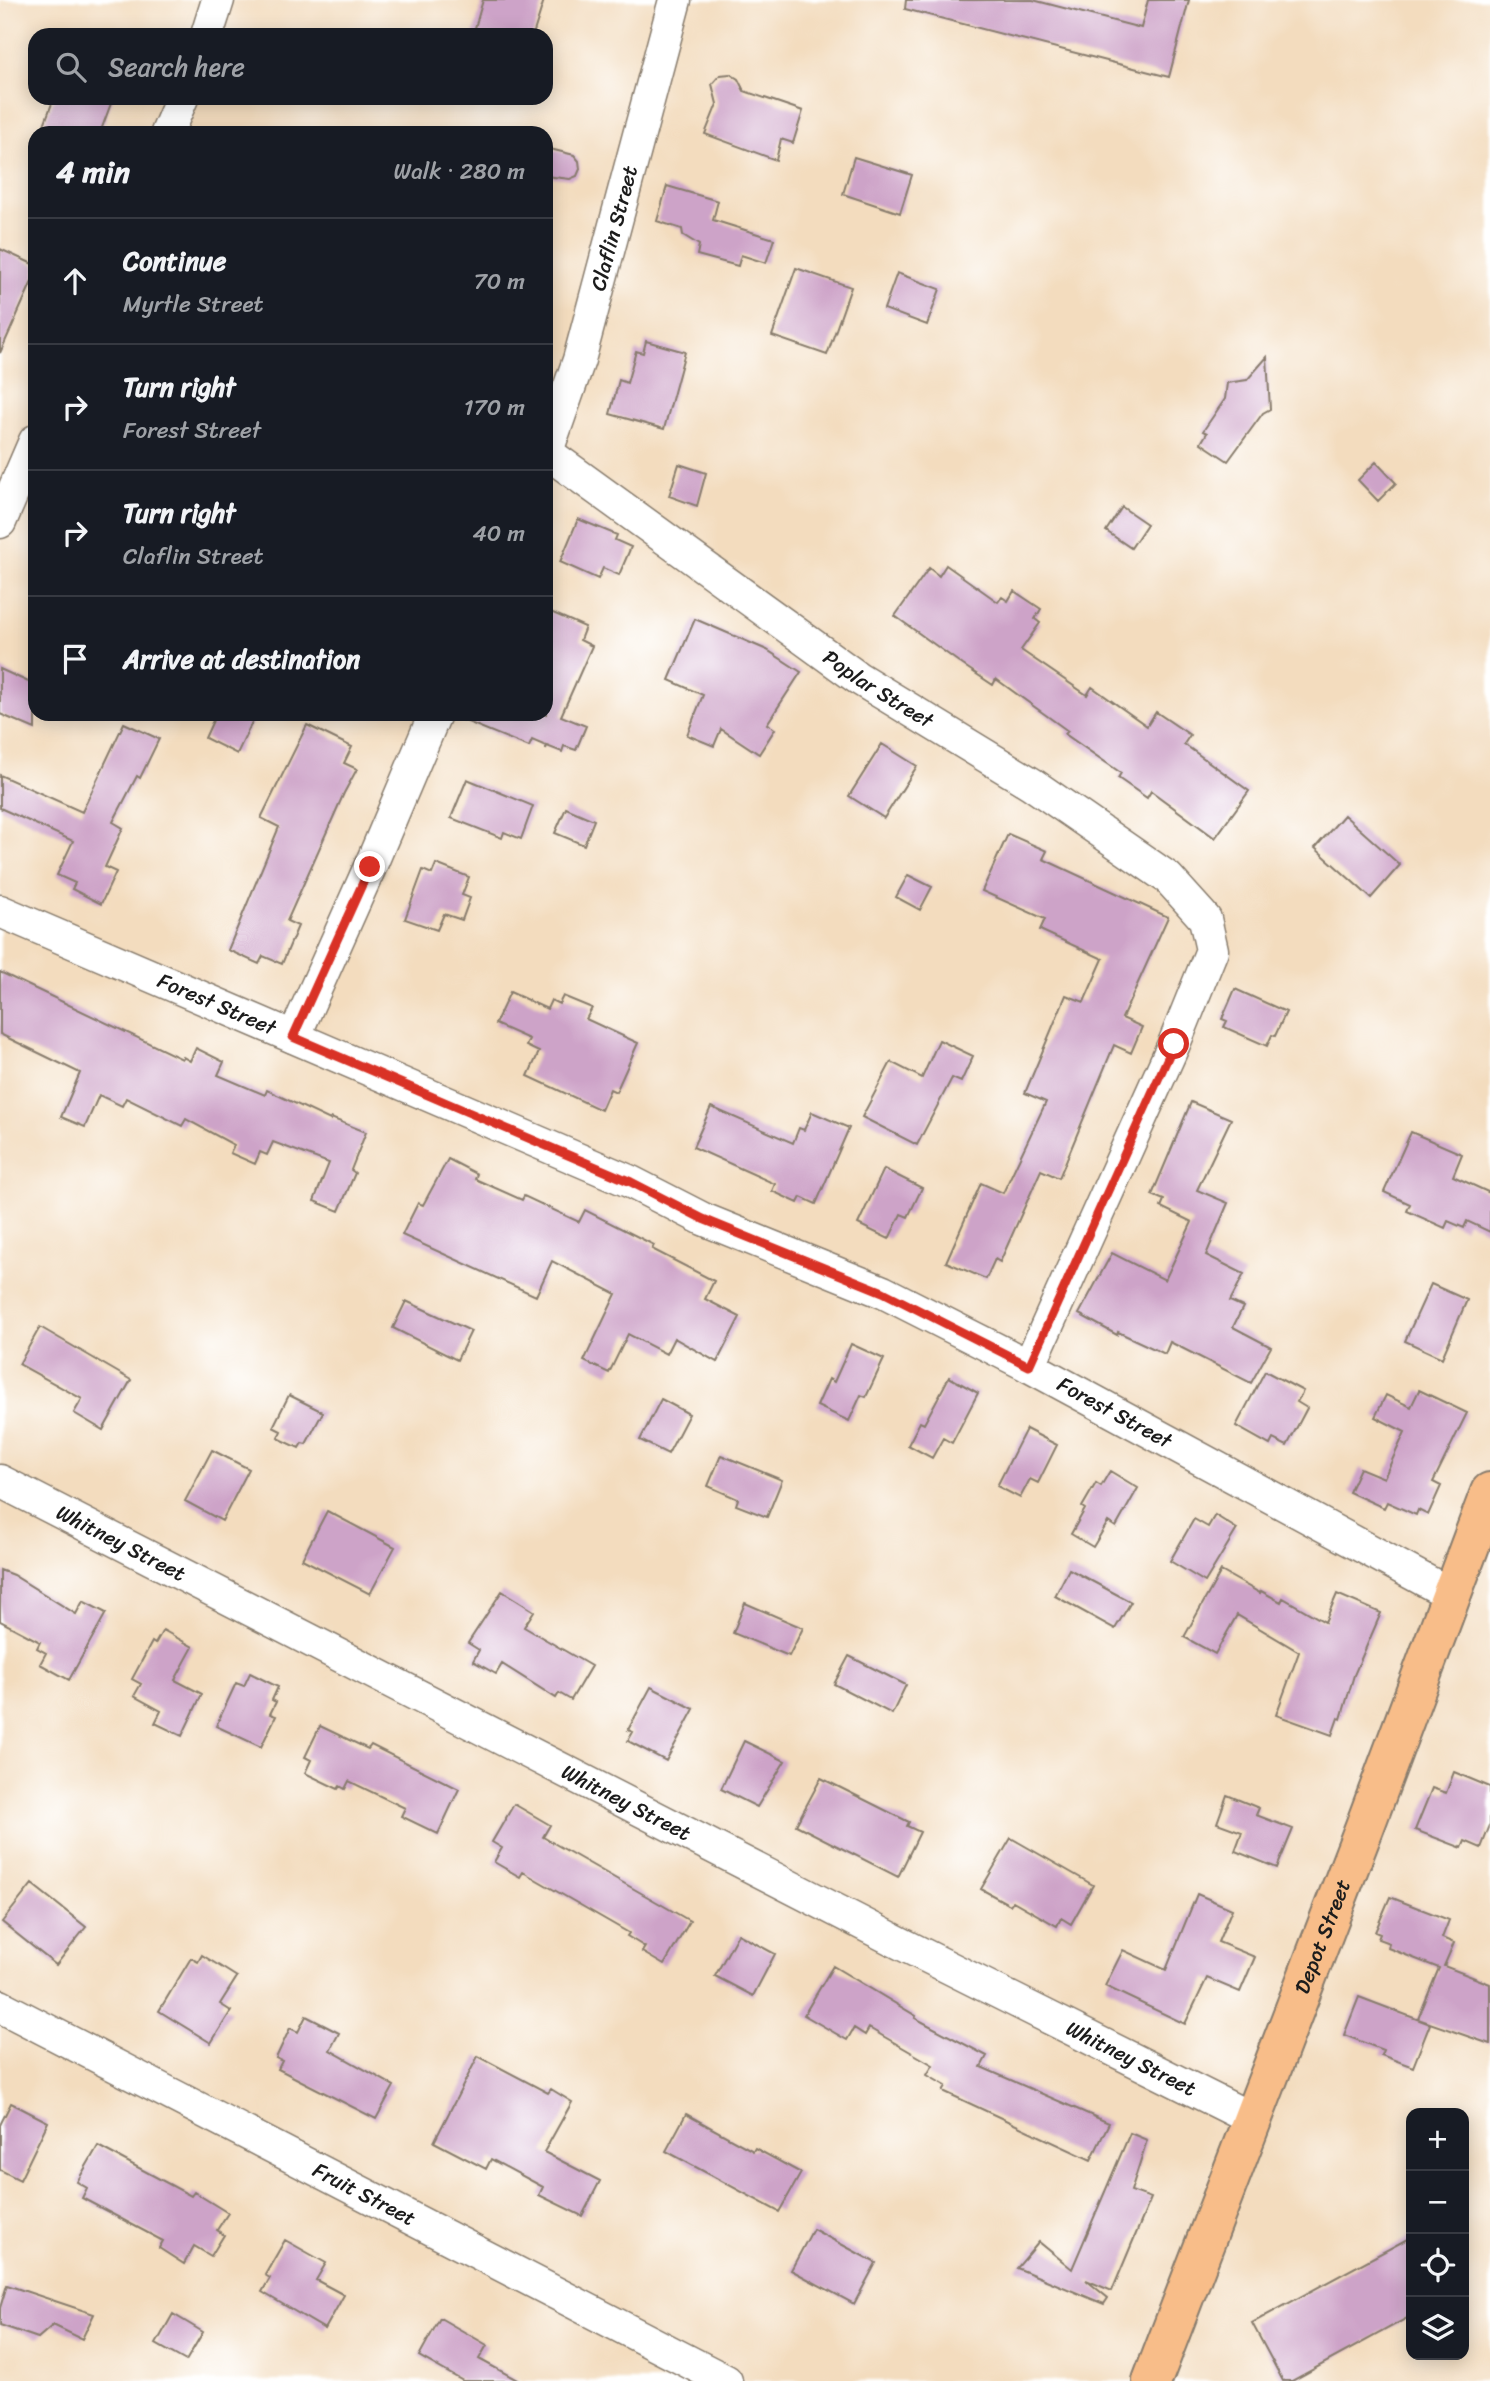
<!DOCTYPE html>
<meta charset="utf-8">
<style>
body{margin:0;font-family:Sriracha,sans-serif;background:#242831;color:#f1f3f6}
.controls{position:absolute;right:21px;bottom:21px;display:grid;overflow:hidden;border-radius:14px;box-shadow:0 4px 18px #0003}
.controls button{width:63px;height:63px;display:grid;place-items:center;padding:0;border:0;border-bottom:2px solid #363941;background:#171b24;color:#f1f3f6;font:35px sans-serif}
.stop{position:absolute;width:21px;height:21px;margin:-16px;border:5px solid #d93025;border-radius:50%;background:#fff}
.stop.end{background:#d93025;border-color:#fff;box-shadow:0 2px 7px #0008}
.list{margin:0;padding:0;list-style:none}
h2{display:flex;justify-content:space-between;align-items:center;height:91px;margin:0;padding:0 28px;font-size:30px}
h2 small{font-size:23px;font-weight:400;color:#9ea1a6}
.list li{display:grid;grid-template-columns:46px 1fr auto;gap:21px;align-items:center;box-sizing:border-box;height:126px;padding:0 28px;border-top:2px solid #363941}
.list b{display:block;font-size:26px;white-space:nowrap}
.list p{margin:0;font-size:23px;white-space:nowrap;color:#9ea1a6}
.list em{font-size:23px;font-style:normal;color:#9ea1a6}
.icon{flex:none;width:38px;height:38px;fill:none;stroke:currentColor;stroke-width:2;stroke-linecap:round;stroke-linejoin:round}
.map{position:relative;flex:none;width:1490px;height:2381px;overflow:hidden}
.search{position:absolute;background:#171b24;box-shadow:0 4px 18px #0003;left:28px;top:28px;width:525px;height:77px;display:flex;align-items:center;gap:18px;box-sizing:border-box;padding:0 24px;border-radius:21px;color:#9ea1a6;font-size:26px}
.panel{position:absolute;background:#171b24;box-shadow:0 4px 18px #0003;left:28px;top:126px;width:525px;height:595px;border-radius:21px}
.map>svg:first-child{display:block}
.building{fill:#cda3c8}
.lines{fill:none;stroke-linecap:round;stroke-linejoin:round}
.minor-casing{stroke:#887c6d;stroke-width:35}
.major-casing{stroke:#887c6d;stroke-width:42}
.minor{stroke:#fff;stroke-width:32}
.major{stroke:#f8bd89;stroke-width:38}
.route{stroke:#d93025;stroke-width:9}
.labels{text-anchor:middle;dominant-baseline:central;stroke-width:6;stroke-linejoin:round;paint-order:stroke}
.street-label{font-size:21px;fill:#1c1c1c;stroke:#fff}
</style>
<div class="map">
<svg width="1490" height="2381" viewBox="0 0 1490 2381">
<rect width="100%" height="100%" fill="#fff"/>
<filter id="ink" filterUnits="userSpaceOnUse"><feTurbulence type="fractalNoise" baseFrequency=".0143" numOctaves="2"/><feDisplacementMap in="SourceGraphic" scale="14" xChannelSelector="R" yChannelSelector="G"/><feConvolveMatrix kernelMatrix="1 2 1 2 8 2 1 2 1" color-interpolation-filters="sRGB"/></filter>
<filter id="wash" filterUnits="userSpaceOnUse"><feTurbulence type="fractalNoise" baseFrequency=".00686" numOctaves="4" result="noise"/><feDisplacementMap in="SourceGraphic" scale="28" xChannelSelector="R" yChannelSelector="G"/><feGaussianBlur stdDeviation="1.57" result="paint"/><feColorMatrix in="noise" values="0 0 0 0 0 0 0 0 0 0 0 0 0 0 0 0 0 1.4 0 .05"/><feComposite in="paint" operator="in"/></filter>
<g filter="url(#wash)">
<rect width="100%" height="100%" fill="#f3dcbe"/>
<g id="blocks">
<path class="building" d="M 483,0 L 544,0 L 533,35 L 473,35 Z
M 906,0 L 1033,0 L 1141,28 L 1148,0 L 1189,0 L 1169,77 L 905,9 Z
M 730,74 L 738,79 L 744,91 L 803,111 L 793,143 L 781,139 L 776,160 L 705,134 L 717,104 L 712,84 L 720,75 Z
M 54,98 L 113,98 L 100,133 L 41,133 Z
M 546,148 L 574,155 L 579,161 L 580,169 L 577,176 L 570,179 L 546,176 Z
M 854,157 L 912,175 L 900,213 L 843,194 Z
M 667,186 L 718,201 L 713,220 L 774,239 L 766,263 L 741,255 L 738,266 L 697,255 L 699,245 L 683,235 L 682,229 L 657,221 Z
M 0,249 L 35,265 L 35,275 L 0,353 Z
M 796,268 L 851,287 L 827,355 L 772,336 Z
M 897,273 L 940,289 L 927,325 L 884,309 Z
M 646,341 L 685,352 L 664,429 L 610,414 L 619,380 L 627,383 L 636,351 L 643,353 Z
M 1267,357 L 1270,409 L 1263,413 L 1228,461 L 1201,443 L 1207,433 L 1203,431 L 1225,399 L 1227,383 L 1247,380 Z
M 1376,462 L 1396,483 L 1378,501 L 1358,480 Z
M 679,464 L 706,473 L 697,506 L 669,496 Z
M 1122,507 L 1147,524 L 1131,548 L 1106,531 Z
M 578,519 L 617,535 L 615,540 L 631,547 L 619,575 L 603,568 L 598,579 L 560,562 Z
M 946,565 L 998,602 L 1002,597 L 1008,601 L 1014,591 L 1041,609 L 1035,619 L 1040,623 L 1021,650 L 1087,695 L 1092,687 L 1147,726 L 1156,712 L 1190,735 L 1184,744 L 1249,791 L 1215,838 L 1151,791 L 1147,798 L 1118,778 L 1121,773 L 1065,734 L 1068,731 L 996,679 L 993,685 L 963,665 L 895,616 L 929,568 L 939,576 Z
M 546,610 L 585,627 L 580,640 L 592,646 L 561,716 L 586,726 L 576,750 L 564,746 L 562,752 L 547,746 L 546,749 L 546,746 L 532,740 L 529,747 L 453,716 L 453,714 L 546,714 Z
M 695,619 L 767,650 L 801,672 L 767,724 L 775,729 L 759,754 L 721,729 L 714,746 L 687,735 L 703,695 L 669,680 Z
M 0,669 L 35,685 L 35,729 L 0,714 Z
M 216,714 L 256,714 L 237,754 L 205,738 Z
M 124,723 L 159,739 L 140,778 L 137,776 L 113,822 L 123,828 L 105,867 L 116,872 L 101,904 L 72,889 L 75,883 L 57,875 L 73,841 L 0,808 L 0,775 L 82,812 Z
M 307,725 L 352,747 L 344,763 L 357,769 L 344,793 L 287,921 L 298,926 L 282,964 L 263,956 L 259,964 L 228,950 L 279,827 L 261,818 Z
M 882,744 L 917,766 L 884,818 L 849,796 Z
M 467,779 L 533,806 L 521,839 L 504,832 L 502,838 L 451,818 Z
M 566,808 L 594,820 L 584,845 L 555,833 Z
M 1344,815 L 1400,865 L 1371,898 L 1315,848 Z
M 1008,834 L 1047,851 L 1043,859 L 1168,917 L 1122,1018 L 1142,1027 L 1131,1053 L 1114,1045 L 1059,1178 L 1041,1170 L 1000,1262 L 995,1259 L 986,1279 L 946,1262 L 981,1183 L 1003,1193 L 1046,1102 L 1025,1093 L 1066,995 L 1084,1002 L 1103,959 L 1040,930 L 1045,919 L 982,891 Z
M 436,864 L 469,877 L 462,895 L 470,898 L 462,920 L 444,914 L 437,930 L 405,919 L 423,870 L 432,874 Z
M 908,875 L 932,887 L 920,910 L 896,897 Z
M 0,972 L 182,1059 L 183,1057 L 190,1061 L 196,1048 L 224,1062 L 218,1075 L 265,1095 L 267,1090 L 330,1120 L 331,1118 L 366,1132 L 351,1170 L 355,1173 L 339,1211 L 314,1201 L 329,1163 L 273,1142 L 267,1155 L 260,1152 L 255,1164 L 230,1153 L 234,1145 L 186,1119 L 182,1126 L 126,1098 L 122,1106 L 99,1095 L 85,1127 L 61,1117 L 80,1073 L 0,1034 Z
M 1235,989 L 1286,1012 L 1275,1036 L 1272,1035 L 1267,1046 L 1224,1027 L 1227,1021 L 1222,1019 Z
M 510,992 L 547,1009 L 551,1000 L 559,1004 L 563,996 L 592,1008 L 586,1019 L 638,1043 L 616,1092 L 610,1089 L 601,1110 L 528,1076 L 539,1052 L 526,1046 L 529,1039 L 495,1024 Z
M 939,1040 L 973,1056 L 961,1082 L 952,1078 L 917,1145 L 862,1117 L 891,1062 L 922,1078 Z
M 1191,1102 L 1231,1119 L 1197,1190 L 1228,1203 L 1206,1255 L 1244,1274 L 1230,1301 L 1243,1307 L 1233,1327 L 1271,1347 L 1251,1383 L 1170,1342 L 1165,1354 L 1118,1332 L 1117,1335 L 1079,1314 L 1112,1253 L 1165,1280 L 1192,1222 L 1161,1207 L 1164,1200 L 1152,1195 Z
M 711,1107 L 793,1143 L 799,1128 L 804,1130 L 812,1112 L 849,1128 L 816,1204 L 801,1197 L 798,1203 L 772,1191 L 775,1184 L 693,1147 Z
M 1411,1132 L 1462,1154 L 1453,1176 L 1490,1193 L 1490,1232 L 1467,1221 L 1464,1228 L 1448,1221 L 1445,1228 L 1407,1211 L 1410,1204 L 1384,1192 Z
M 448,1159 L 477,1174 L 475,1179 L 522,1200 L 524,1196 L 579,1222 L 585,1210 L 654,1245 L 652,1249 L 714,1281 L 705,1299 L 740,1317 L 717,1362 L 674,1338 L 666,1354 L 628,1334 L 609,1373 L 584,1361 L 616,1294 L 552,1261 L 536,1296 L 402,1235 L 418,1203 L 423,1205 Z
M 884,1169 L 922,1188 L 908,1217 L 901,1214 L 889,1239 L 858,1224 Z
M 1431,1284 L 1467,1300 L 1442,1358 L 1405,1341 Z
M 406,1301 L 471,1331 L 457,1360 L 393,1328 Z
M 40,1327 L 131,1380 L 103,1430 L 74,1413 L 82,1399 L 19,1364 Z
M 851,1344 L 884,1359 L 866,1397 L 861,1395 L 849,1421 L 817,1406 L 829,1379 L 834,1382 Z
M 1265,1371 L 1303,1391 L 1297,1402 L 1307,1408 L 1287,1446 L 1273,1439 L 1270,1445 L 1236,1426 Z
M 949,1377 L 978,1393 L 952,1443 L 943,1438 L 932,1458 L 908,1445 L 920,1422 L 924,1424 Z
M 1419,1390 L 1467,1413 L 1433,1482 L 1441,1486 L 1428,1515 L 1418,1510 L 1416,1515 L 1387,1502 L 1384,1508 L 1349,1492 L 1360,1468 L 1384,1478 L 1405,1432 L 1375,1417 L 1386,1395 L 1411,1407 Z
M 289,1395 L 323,1412 L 306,1444 L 302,1443 L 299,1448 L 278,1438 L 281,1431 L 273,1427 Z
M 661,1399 L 689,1414 L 668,1454 L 640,1440 Z
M 1026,1429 L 1057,1445 L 1038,1483 L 1030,1479 L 1020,1498 L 997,1486 Z
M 212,1450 L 249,1469 L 222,1521 L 185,1501 Z
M 721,1455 L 782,1480 L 767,1517 L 736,1505 L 738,1499 L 708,1486 Z
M 1110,1471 L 1138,1488 L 1116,1527 L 1108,1522 L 1093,1547 L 1071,1534 L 1085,1509 L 1082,1507 L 1096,1483 L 1101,1486 Z
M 327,1511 L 395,1547 L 370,1594 L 302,1559 Z
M 1215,1515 L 1237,1529 L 1205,1582 L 1170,1561 L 1194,1519 L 1208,1527 Z
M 1069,1569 L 1131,1602 L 1115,1629 L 1055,1596 Z
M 0,1570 L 13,1575 L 76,1614 L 83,1601 L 106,1613 L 69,1680 L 40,1664 L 46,1653 L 37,1648 L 40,1642 L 0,1621 Z
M 1221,1571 L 1260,1593 L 1261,1591 L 1281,1602 L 1283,1598 L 1325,1622 L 1337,1594 L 1381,1613 L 1354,1675 L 1341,1719 L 1338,1718 L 1332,1735 L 1276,1715 L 1299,1652 L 1237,1615 L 1215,1654 L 1184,1637 Z
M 502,1591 L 534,1611 L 524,1627 L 591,1666 L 571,1700 L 559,1693 L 556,1698 L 502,1664 L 496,1674 L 473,1661 L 479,1650 L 468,1643 Z
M 745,1603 L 803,1628 L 789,1656 L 733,1633 Z
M 163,1630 L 193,1647 L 175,1680 L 202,1694 L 182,1736 L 155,1723 L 161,1711 L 134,1696 L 141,1684 L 132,1679 L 152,1642 L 155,1644 Z
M 849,1656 L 906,1685 L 892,1714 L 834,1684 Z
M 250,1673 L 278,1687 L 272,1700 L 276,1702 L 270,1714 L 276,1716 L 261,1747 L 216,1726 L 236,1683 L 244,1686 Z
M 651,1687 L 694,1709 L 666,1761 L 628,1741 L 633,1732 L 628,1730 Z
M 320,1726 L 368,1749 L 371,1745 L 459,1789 L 438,1834 L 401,1816 L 405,1808 L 349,1781 L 345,1789 L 340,1786 L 338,1789 L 305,1773 L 311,1760 L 305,1757 Z
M 744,1741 L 785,1761 L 757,1807 L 721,1789 Z
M 1454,1772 L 1490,1787 L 1490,1825 L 1481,1848 L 1465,1841 L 1462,1848 L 1415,1830 L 1432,1788 L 1446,1793 Z
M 821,1778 L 909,1822 L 907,1826 L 920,1832 L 898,1877 L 796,1825 Z
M 1227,1795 L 1259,1808 L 1256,1815 L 1293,1829 L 1277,1868 L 1235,1851 L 1242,1832 L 1217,1823 Z
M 514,1804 L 550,1825 L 543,1837 L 690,1921 L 664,1965 L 642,1952 L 645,1947 L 627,1936 L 629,1933 L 523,1872 L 520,1877 L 494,1862 L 502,1848 L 492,1842 Z
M 1011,1838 L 1093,1885 L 1071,1924 L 1061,1918 L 1057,1926 L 1013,1901 L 1010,1905 L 981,1889 Z
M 32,1884 L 86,1927 L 56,1965 L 2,1922 Z
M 1197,1894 L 1232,1909 L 1218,1942 L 1255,1957 L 1240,1992 L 1207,1978 L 1185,2024 L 1105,1986 L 1123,1950 L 1166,1970 Z
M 1390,1897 L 1449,1920 L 1442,1938 L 1454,1943 L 1444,1966 L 1490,1984 L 1490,2044 L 1418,2019 L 1439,1968 L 1388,1948 L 1389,1943 L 1378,1939 L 1380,1934 L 1375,1932 Z
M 738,1934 L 775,1954 L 753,1996 L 715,1976 Z
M 202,1955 L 237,1977 L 220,2004 L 231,2011 L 211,2043 L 159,2011 L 191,1958 L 198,1962 Z
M 833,1966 L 916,2016 L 915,2018 L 987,2056 L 981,2067 L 1109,2123 L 1091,2160 L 943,2091 L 946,2086 L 927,2075 L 933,2065 L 869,2028 L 865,2035 L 854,2028 L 847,2040 L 804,2015 Z
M 1359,1997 L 1430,2024 L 1413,2067 L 1381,2055 L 1383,2050 L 1344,2035 Z
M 306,2016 L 339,2033 L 330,2050 L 394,2086 L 376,2119 L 278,2069 L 282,2061 L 276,2058 L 290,2028 L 298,2032 Z
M 478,2056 L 548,2093 L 551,2089 L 572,2102 L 544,2152 L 600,2181 L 582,2216 L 539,2195 L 543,2187 L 491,2159 L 486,2169 L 434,2142 Z
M 11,2103 L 48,2122 L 20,2180 L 0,2170 L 0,2125 Z
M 686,2114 L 753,2151 L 755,2148 L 801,2173 L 779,2212 L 666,2151 Z
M 1130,2133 L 1147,2140 L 1131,2191 L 1151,2198 L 1112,2291 L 1086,2280 L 1108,2298 L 1104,2304 L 1017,2268 L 1039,2242 L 1072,2269 Z
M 98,2146 L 191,2196 L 194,2192 L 228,2213 L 217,2230 L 224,2235 L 211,2256 L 194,2246 L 184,2264 L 159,2248 L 163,2241 L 82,2198 L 87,2188 L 77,2182 Z
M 813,2229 L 876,2263 L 854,2304 L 791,2270 Z
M 1411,2237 L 1411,2316 L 1292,2381 L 1283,2381 L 1252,2323 Z
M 285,2240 L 326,2263 L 316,2280 L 344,2295 L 325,2329 L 262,2292 L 270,2278 L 265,2275 Z
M 7,2285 L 94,2314 L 82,2339 L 53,2325 L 38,2338 L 0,2325 L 0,2308 Z
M 173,2314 L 203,2332 L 186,2361 L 156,2344 Z
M 440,2318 L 487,2345 L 479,2359 L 519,2381 L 463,2381 L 419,2356 Z"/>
</g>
</g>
<g filter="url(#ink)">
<use href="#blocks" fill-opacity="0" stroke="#887c6d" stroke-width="2"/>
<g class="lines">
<g class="minor-casing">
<g id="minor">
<path d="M 207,35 L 218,0"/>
<path d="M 167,133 L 182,98"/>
<path id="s1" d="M 546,452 L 858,678 L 1032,784 L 1168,878 L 1205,919 L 1212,950 L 1174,1044 L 1029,1366"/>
<path id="s2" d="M 546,454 L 579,360 L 675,0"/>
<path d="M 0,522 L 35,441"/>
<path id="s3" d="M 0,911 L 631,1182 L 703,1219 L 883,1292 L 1029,1366 L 1452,1595"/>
<path d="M 294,1037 L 370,867 L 435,714"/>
<path id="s4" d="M 0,1481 L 900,1943 L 1252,2119"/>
<path id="s5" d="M 0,2006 L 726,2381"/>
</g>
</g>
<g class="major-casing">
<g id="major">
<path id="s6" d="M 1152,2381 L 1365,1826 L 1490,1492"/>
</g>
</g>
<use href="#minor" class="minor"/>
<use href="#major" class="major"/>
</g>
</g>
<g class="lines" filter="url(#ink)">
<path class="route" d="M 370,867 L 293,1037 L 631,1182 L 703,1219 L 883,1292 L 1029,1366 L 1174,1044"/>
</g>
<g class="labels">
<g class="street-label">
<text stroke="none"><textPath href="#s2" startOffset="236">Claflin Street</textPath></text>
<text stroke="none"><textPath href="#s1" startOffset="408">Poplar Street</textPath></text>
<text stroke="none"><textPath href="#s3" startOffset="236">Forest Street</textPath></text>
<text stroke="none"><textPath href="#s3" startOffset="1223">Forest Street</textPath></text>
<text stroke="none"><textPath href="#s4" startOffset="136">Whitney Street</textPath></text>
<text stroke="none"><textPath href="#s4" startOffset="704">Whitney Street</textPath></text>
<text stroke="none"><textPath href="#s6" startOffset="476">Depot Street</textPath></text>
<text stroke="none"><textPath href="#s4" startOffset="1270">Whitney Street</textPath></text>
<text stroke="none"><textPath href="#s5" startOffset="410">Fruit Street</textPath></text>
</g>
</g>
</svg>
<div class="controls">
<button>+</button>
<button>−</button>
<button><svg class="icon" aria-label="locate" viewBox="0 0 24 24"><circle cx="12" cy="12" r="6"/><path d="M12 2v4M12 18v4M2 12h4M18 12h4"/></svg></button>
<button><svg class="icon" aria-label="layers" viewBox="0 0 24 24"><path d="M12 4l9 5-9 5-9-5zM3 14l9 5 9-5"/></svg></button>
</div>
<div class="stop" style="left:1174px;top:1044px"></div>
<div class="stop end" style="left:370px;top:867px"></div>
<div class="search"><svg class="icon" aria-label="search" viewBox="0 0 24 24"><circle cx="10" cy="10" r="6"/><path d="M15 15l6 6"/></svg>Search here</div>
<section class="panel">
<h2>4 min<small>Walk · 280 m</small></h2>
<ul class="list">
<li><svg class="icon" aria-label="ahead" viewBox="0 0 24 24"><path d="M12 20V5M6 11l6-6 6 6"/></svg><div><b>Continue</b><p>Myrtle Street</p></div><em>70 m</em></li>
<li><svg class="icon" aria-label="right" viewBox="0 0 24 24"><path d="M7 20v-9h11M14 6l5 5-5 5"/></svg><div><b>Turn right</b><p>Forest Street</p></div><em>170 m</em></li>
<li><svg class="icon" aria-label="right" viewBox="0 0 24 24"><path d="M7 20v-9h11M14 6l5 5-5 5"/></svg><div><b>Turn right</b><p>Claflin Street</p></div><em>40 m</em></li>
<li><svg class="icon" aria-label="arrive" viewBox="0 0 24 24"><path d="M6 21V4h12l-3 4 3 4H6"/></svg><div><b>Arrive at destination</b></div></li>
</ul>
</section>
</div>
